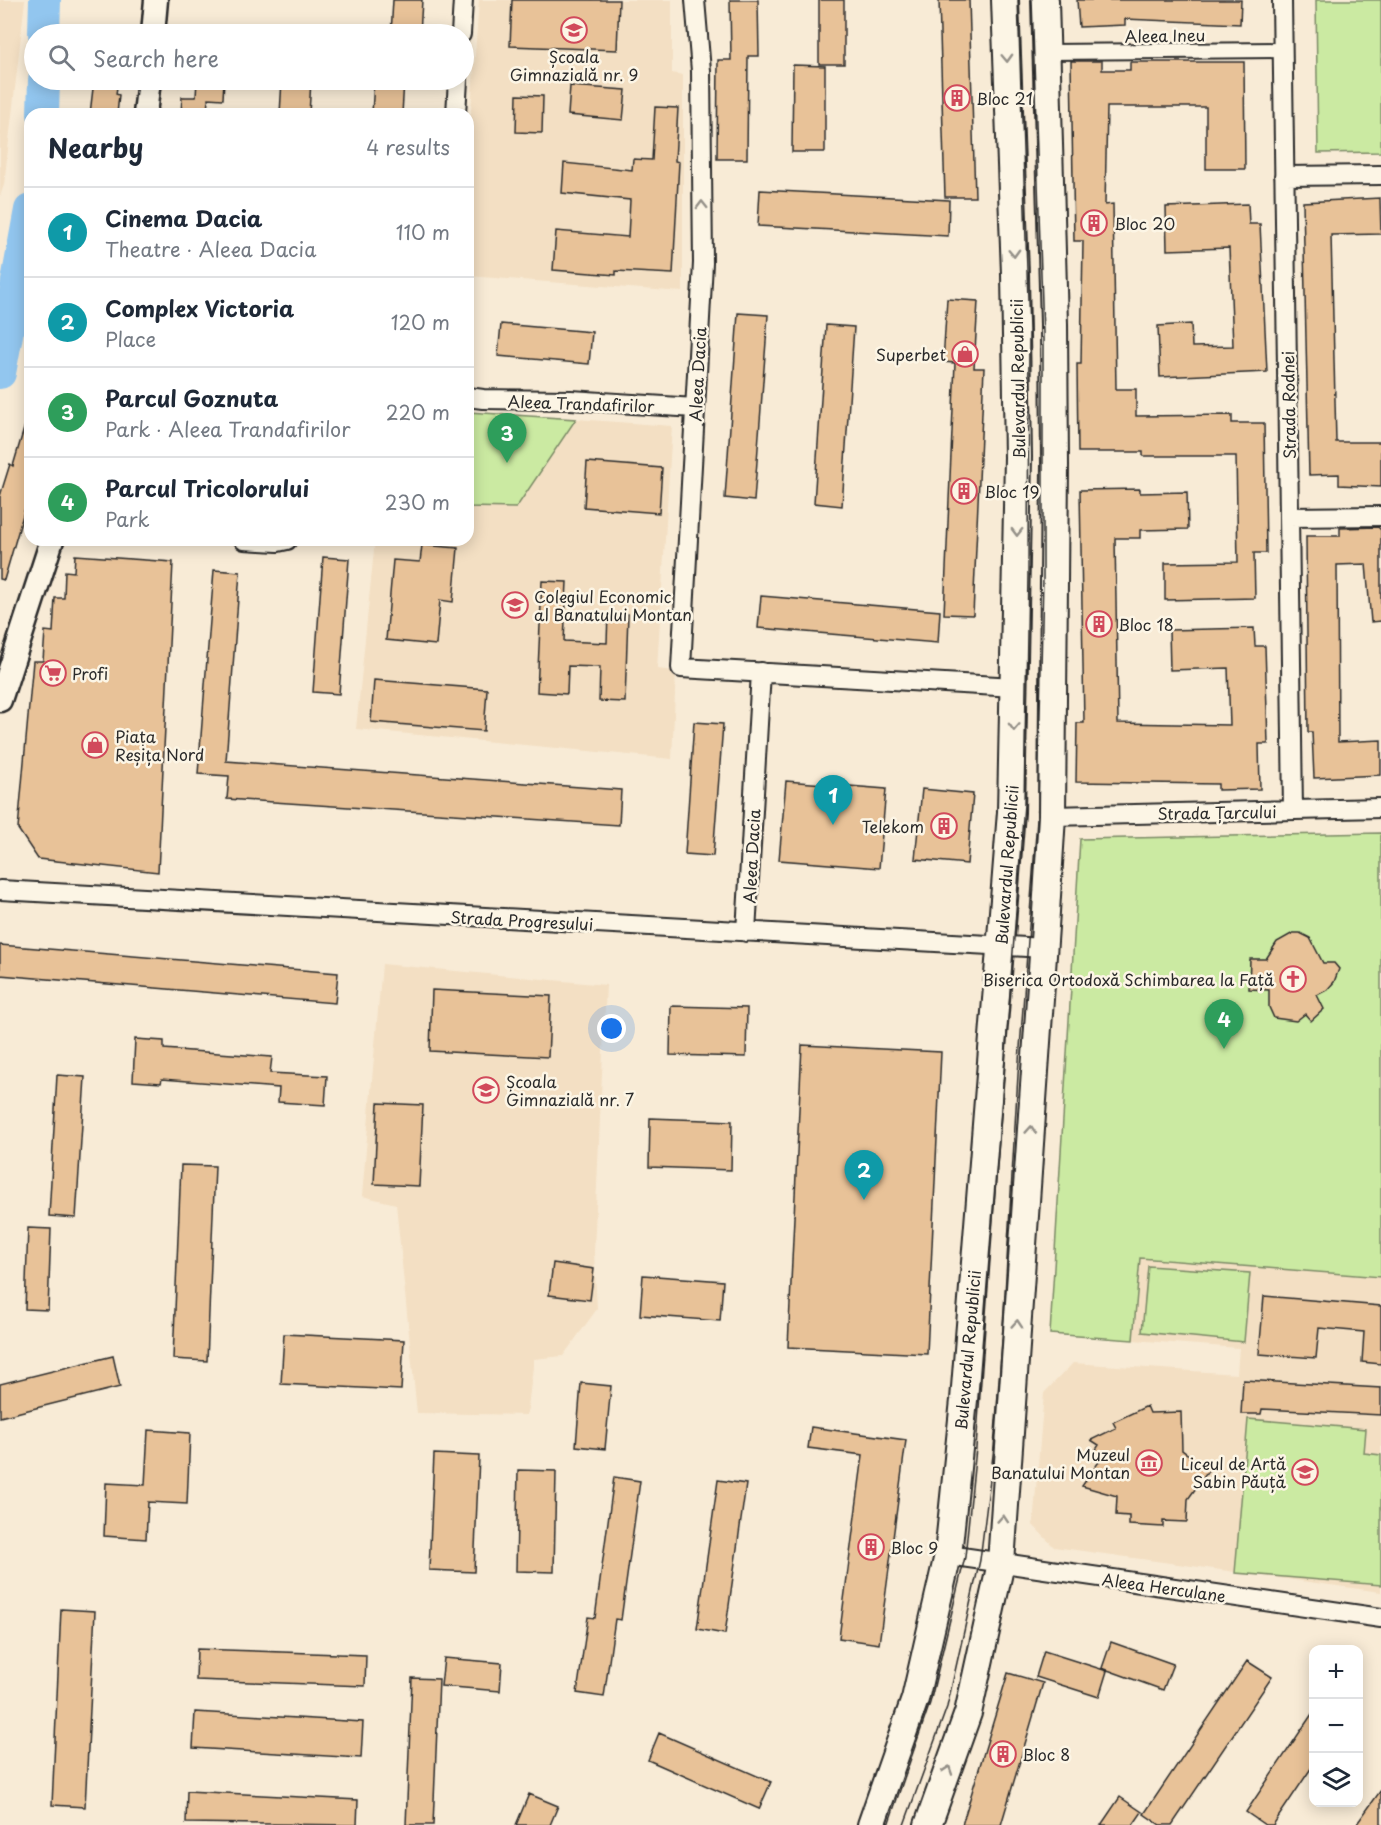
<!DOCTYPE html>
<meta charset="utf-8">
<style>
body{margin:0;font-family:"Playpen Sans",sans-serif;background:#f2f2f3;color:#1f2937}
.controls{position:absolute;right:18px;bottom:18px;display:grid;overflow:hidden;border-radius:12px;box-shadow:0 3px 15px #0003}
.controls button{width:54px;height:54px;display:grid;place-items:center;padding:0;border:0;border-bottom:2px solid #e0e1e3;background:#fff;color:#1f2937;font:30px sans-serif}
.you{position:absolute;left:612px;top:1029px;width:21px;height:21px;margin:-15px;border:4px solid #fff;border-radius:50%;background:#1a73e8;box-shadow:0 0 0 9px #1a73e833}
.badge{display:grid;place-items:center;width:39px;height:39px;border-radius:50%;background:#d93025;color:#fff;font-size:20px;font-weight:700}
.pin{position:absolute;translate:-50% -50px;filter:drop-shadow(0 2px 3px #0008)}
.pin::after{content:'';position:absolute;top:32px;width:21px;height:18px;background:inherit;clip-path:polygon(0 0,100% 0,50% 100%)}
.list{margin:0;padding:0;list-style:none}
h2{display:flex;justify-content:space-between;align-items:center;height:78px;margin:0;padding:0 24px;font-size:26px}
h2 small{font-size:20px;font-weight:400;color:#747a83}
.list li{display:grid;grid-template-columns:39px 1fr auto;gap:18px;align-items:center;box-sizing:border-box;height:90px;padding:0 24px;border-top:2px solid #e0e1e3}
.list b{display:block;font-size:22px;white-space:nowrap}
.list p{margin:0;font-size:20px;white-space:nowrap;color:#747a83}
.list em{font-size:20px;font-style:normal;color:#747a83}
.icon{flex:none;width:33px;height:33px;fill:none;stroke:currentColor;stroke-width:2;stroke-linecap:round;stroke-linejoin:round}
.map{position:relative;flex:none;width:1381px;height:1825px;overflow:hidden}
.search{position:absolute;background:#fff;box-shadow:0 3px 15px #0003;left:24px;top:24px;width:450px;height:66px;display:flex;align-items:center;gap:15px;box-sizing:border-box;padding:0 21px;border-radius:33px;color:#747a83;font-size:22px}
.panel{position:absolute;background:#fff;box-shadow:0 3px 15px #0003;left:24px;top:108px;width:450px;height:438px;border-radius:18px}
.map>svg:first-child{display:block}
.built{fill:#f3dfc3}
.green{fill:#cbeaa2;stroke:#7b8a66;stroke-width:1.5}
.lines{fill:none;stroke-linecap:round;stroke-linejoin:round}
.river{stroke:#92c6ef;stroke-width:32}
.building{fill:#e8c298;stroke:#2b2b2b;stroke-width:1.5}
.pedestrian-casing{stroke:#2b2b2b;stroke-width:18}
.minor-casing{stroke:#2b2b2b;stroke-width:22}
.tertiary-casing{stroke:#2b2b2b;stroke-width:27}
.secondary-casing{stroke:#2b2b2b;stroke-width:30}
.pedestrian{stroke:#fcf5e5;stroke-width:14}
.minor{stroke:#fcf5e5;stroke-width:18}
.tertiary{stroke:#fcf5e5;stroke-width:22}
.secondary{stroke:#fcf5e5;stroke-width:26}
.tram{stroke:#2b2b2b;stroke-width:1.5}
.oneway{stroke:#949088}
.labels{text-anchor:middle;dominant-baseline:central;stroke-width:5;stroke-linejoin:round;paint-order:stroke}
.street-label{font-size:16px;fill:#2b2b2b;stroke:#fcf5e5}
.poi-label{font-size:16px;fill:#2b2b2b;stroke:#fcf5e5;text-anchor:start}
</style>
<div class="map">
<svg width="1381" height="1825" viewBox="0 0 1381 1825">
<rect width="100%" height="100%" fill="#f8ebd6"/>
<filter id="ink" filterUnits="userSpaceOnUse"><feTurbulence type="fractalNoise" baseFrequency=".0167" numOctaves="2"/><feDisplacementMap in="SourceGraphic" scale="12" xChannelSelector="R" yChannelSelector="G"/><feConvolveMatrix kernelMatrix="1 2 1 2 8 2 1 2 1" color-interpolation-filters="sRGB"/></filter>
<g filter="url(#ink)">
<path class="built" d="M 0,0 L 25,0 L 4,185 L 0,196 Z
M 479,0 L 672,0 L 672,73 L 683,75 L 683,292 L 468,276 L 468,151 Z
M 576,419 L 672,426 L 657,669 L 676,671 L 672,759 L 356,729 L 375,540 L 468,540 L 468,507 L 516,508 Z
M 382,964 L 606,985 L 594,1252 L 597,1309 L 563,1356 L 534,1359 L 527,1415 L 417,1413 L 396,1204 L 362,1196 Z
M 1140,1258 L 1381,1277 L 1381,1592 L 1054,1547 L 1033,1525 L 1044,1393 L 1073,1363 L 1237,1374 L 1239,1348 L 1133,1340 Z"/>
<path class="green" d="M 1316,0 L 1381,0 L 1381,152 L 1318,153 Z
M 468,412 L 576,419 L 516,508 L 468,507 Z
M 1381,833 L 1381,1277 L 1140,1258 L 1133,1340 L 1050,1334 L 1080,839 Z
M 1148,1266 L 1250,1273 L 1244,1342 L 1142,1332 Z
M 1248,1419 L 1366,1429 L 1364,1453 L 1381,1455 L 1381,1585 L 1235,1573 Z"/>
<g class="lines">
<path class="river" d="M 44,34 L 45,0
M 43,114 L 44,80
M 0,373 L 30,210"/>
</g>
<path class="building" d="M 393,0 L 422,0 L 420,34 L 391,34 Z
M 512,0 L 619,0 L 617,50 L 510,46 Z
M 730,0 L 758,0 L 759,56 L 748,56 L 747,159 L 717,159 L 718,60 L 731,60 Z
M 819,0 L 844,0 L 844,64 L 819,64 Z
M 939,0 L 969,0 L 975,197 L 945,197 Z
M 1077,0 L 1241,0 L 1240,24 L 1125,19 L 1125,25 L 1079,27 Z
M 1071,61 L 1102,61 L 1102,70 L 1130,70 L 1130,62 L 1244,62 L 1245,169 L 1206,169 L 1206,107 L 1107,107 L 1105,205 L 1113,204 L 1116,389 L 1136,389 L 1136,416 L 1232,415 L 1232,423 L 1264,423 L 1266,553 L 1254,553 L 1255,598 L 1165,600 L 1165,563 L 1238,562 L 1236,456 L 1143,456 L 1143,452 L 1078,452 L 1077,364 L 1081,364 L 1083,241 L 1074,241 Z
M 793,65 L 825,66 L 825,152 L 792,152 Z
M 94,80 L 118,80 L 116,94 L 119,95 L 117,114 L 90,114 Z
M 197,80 L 224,80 L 223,99 L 208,98 L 207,114 L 181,114 L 182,97 L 196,97 Z
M 282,80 L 311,80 L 309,114 L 280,114 Z
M 374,80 L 404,80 L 402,114 L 372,114 Z
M 570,86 L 626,90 L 623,120 L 568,115 Z
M 517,95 L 543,96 L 542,133 L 516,132 Z
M 655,107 L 678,108 L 675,161 L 679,162 L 673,274 L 616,271 L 616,275 L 553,270 L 556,231 L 628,237 L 630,200 L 562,193 L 564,163 L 632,170 L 633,159 L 652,160 Z
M 760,190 L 949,200 L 948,236 L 758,226 Z
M 1380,198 L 1381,234 L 1331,235 L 1336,442 L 1381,442 L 1381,487 L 1339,485 L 1339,474 L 1309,475 L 1303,202 Z
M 1248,204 L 1249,224 L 1260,224 L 1267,372 L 1160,377 L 1158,326 L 1191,324 L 1192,347 L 1233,346 L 1229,248 L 1167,250 L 1166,207 Z
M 947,299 L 978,301 L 974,368 L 984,368 L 973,615 L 944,614 L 955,363 L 943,362 Z
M 738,313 L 768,315 L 754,501 L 725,498 Z
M 501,324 L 592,332 L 589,364 L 498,356 Z
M 826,325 L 854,327 L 842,506 L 814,503 Z
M 26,422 L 30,423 L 30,491 L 4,580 L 0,579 L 0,496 L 10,464 L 13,466 Z
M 587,462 L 662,468 L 659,513 L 584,507 Z
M 1140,489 L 1140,493 L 1187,492 L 1188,529 L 1140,530 L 1140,538 L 1115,538 L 1118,723 L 1230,725 L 1228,668 L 1170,670 L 1169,630 L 1254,628 L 1255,646 L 1265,646 L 1268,744 L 1259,744 L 1260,789 L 1218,790 L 1218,784 L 1076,782 L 1077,723 L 1084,723 L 1080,490 Z
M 1378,527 L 1381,530 L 1381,621 L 1371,622 L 1366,564 L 1337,565 L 1338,742 L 1381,740 L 1381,775 L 1314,778 L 1312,732 L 1308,732 L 1306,536 L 1340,536 L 1340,528 Z
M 422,545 L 458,548 L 453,602 L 440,600 L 436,645 L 386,640 L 393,560 L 420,562 Z
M 75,555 L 173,562 L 158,872 L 38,859 L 18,829 L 33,661 L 43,661 L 45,631 L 53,632 L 55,598 L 64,598 L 65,571 L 74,572 Z
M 323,557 L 349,559 L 339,694 L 313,692 Z
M 214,570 L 240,572 L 226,761 L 621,790 L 619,825 L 227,799 L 229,776 L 198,774 Z
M 542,581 L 567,582 L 564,641 L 607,643 L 608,613 L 628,614 L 625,702 L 599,701 L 600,667 L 568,666 L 567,694 L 537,692 Z
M 761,596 L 940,611 L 938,643 L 758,628 Z
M 374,680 L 487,689 L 484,731 L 371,722 Z
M 694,722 L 723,724 L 713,856 L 685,854 Z
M 786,781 L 886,789 L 879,868 L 779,860 Z
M 922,789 L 973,794 L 967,864 L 915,859 Z
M 1293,933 L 1300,933 L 1310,938 L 1323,963 L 1334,963 L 1339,969 L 1334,982 L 1327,990 L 1317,995 L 1324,1009 L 1311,1021 L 1305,1014 L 1296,1021 L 1274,1018 L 1269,1007 L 1269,990 L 1249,989 L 1250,959 L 1266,959 L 1277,942 Z
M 0,945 L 338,973 L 335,1003 L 0,975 Z
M 432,990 L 551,996 L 548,1057 L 430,1051 Z
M 671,1006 L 747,1008 L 746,1057 L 670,1055 Z
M 135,1039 L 164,1041 L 164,1049 L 272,1057 L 270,1073 L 327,1076 L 325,1105 L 278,1102 L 279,1088 L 162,1079 L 161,1083 L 133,1081 Z
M 802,1045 L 941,1052 L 927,1354 L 788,1347 Z
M 57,1075 L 85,1077 L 76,1218 L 49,1216 Z
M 378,1103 L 423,1105 L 419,1186 L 374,1184 Z
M 650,1118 L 732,1121 L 731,1170 L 649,1167 Z
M 181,1165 L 215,1166 L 207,1361 L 173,1359 Z
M 28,1228 L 51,1229 L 48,1310 L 25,1309 Z
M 553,1263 L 594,1269 L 590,1300 L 549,1295 Z
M 643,1275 L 723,1281 L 720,1321 L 640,1315 Z
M 1264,1296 L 1381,1306 L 1381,1364 L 1362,1362 L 1364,1332 L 1319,1328 L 1316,1358 L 1259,1354 Z
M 284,1334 L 404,1340 L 401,1390 L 281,1384 Z
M 113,1356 L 120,1387 L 0,1417 L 0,1384 Z
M 1243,1380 L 1381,1388 L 1381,1415 L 1262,1409 L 1261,1414 L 1241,1414 Z
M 581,1383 L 611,1386 L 605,1449 L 576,1446 Z
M 1147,1406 L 1150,1413 L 1181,1412 L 1182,1450 L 1209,1470 L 1188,1499 L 1187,1522 L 1163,1521 L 1163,1527 L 1129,1525 L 1129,1516 L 1116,1515 L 1117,1496 L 1082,1486 L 1103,1456 L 1095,1451 L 1099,1445 L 1091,1440 L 1116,1428 L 1113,1422 Z
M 811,1427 L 906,1440 L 879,1644 L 839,1638 L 863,1455 L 808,1448 Z
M 148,1430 L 190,1433 L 187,1504 L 148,1502 L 146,1539 L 104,1536 L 106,1483 L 145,1485 Z
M 434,1454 L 479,1456 L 474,1572 L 429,1570 Z
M 518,1470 L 556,1471 L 554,1572 L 516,1571 Z
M 614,1477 L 640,1481 L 621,1620 L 615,1619 L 604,1697 L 577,1693 L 588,1617 L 595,1618 Z
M 718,1480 L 746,1484 L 725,1634 L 697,1629 Z
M 61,1609 L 95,1611 L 85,1807 L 52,1805 Z
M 1111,1642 L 1173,1664 L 1163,1690 L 1102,1668 Z
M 197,1649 L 366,1655 L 365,1686 L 196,1680 Z
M 1044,1651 L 1107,1671 L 1099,1697 L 1036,1677 Z
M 444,1658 L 502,1663 L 500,1691 L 441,1686 Z
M 1247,1661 L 1272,1677 L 1172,1825 L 1160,1825 L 1144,1814 Z
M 1008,1673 L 1043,1683 L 1001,1825 L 962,1825 Z
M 412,1678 L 439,1679 L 433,1825 L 406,1825 Z
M 1314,1711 L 1314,1764 L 1273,1825 L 1265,1825 L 1246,1812 Z
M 195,1712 L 363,1722 L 361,1758 L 193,1748 Z
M 659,1733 L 771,1782 L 759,1809 L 648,1760 Z
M 1381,1790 L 1381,1825 L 1356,1825 Z
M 187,1791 L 358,1800 L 357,1825 L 186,1823 Z
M 529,1794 L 558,1806 L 550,1825 L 516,1825 Z
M 1120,1797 L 1142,1812 L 1133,1825 L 1101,1825 Z"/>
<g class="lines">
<g class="pedestrian-casing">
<path id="pedestrian" d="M 1048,52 L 1283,50"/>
</g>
<g class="minor-casing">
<path id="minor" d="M 695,0 L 701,71 L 703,263 L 681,668 L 1015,687
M 1282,0 L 1293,810
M 461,34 L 463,0
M 456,114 L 458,80
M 1284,176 L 1381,175
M 468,397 L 483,399 L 571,400 L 695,408
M 1289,517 L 1381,516
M 244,540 L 278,542 L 287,540
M 1052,816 L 1381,808
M 0,890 L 1044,948
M 746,932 L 761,672
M 948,1555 L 1381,1618"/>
</g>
<g class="tertiary-casing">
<path id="tertiary" d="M 153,34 L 156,0
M 145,114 L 149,80
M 0,700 L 52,540"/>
</g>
<g class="secondary-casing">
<path id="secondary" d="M 871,1825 L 915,1699 L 948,1555 L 964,1400 L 1011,812 L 1018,457 L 1015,274 L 1005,0
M 928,1825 L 968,1713 L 1001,1563 L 1046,912 L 1052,816 L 1055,465 L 1054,324 L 1045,0"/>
</g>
<use href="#pedestrian" class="pedestrian"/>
<use href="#minor" class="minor"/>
<use href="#tertiary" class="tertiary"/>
<use href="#secondary" class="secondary"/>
<path class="tram" d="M 888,1825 L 930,1703 L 965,1557 L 976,1448 L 1024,804 L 1028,575 L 1029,330 L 1018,0
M 904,1825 L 947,1707 L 980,1560 L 994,1447 L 1003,1327 L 1018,1075 L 1038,806 L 1043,577 L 1043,334 L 1032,0"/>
</g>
<defs><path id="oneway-chevron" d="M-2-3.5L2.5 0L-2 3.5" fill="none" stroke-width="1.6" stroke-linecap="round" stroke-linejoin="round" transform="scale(1.5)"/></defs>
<g class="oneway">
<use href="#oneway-chevron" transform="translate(1007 58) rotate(88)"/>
<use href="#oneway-chevron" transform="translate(702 205) rotate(-91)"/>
<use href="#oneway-chevron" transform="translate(1014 253) rotate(88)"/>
<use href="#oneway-chevron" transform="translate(1017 532) rotate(91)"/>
<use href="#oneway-chevron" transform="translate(1014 727) rotate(92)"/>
<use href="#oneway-chevron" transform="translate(1031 1130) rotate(-86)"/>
<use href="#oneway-chevron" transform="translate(1017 1324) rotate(-86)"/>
<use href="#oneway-chevron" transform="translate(1003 1519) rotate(-86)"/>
<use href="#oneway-chevron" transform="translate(948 1770) rotate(-71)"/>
</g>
</g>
<defs>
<g id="school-ring" transform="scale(1.35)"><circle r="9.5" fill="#fcf5e5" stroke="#d1495b" stroke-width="1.5"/><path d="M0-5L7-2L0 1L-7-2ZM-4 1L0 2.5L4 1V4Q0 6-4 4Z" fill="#d1495b"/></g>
<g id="building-ring" transform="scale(1.35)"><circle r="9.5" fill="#fcf5e5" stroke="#d1495b" stroke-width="1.5"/><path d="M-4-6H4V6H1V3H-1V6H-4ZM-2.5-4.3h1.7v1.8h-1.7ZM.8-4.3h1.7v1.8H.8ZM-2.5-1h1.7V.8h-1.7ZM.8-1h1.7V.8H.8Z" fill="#d1495b"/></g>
<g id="shop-ring" transform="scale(1.35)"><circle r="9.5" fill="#fcf5e5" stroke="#d1495b" stroke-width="1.5"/><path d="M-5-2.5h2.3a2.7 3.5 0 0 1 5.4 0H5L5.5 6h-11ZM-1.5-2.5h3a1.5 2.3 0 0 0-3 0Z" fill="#d1495b"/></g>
<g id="supermarket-ring" transform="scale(1.35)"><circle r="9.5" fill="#fcf5e5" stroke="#d1495b" stroke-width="1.5"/><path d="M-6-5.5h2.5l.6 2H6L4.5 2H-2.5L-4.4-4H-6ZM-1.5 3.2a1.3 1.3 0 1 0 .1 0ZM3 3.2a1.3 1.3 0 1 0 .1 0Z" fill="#d1495b"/></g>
<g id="church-ring" transform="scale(1.35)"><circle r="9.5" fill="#fcf5e5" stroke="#d1495b" stroke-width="1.5"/><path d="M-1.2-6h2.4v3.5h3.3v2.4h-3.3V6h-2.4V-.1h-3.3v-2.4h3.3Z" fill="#d1495b"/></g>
<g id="museum-ring" transform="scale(1.35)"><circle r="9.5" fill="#fcf5e5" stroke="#d1495b" stroke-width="1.5"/><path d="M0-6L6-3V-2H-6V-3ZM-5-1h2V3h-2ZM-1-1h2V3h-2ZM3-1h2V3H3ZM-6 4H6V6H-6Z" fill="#d1495b"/></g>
<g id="university-ring" transform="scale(1.35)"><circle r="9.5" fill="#fcf5e5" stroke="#d1495b" stroke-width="1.5"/><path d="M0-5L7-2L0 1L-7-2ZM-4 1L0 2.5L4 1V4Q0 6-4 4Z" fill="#d1495b"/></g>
</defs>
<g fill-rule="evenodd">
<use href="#school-ring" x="574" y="30"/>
<use href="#building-ring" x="957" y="98"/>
<use href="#building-ring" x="1094" y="223"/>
<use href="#shop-ring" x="965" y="354"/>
<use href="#building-ring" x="964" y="491"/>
<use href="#school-ring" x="515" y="605"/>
<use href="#building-ring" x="1099" y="624"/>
<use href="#supermarket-ring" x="53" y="673"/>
<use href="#shop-ring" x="95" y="745"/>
<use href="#building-ring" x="944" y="826"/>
<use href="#church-ring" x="1293" y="979"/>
<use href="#school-ring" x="486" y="1090"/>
<use href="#museum-ring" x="1149" y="1463"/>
<use href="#university-ring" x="1305" y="1472"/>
<use href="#building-ring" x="871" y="1547"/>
<use href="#building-ring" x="1003" y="1754"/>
</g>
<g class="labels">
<g class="street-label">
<text transform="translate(1165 35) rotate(-1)">Aleea Ineu</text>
<text transform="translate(697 374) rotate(-87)">Aleea Dacia</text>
<text transform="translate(1017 379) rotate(-91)">Bulevardul Republicii</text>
<text transform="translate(581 403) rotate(2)">Aleea Trandafirilor</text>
<text transform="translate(1288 405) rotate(-91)">Strada Rodnei</text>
<text transform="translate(1217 812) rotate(-1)">Strada Țarcului</text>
<text transform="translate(751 856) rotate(-87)">Aleea Dacia</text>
<text transform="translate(1006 865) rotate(-86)">Bulevardul Republicii</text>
<text transform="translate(522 920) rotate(3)">Strada Progresului</text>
<text transform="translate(967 1350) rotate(-85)">Bulevardul Republicii</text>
<text transform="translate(1164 1587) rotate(8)">Aleea Herculane</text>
</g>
<g class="poi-label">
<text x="574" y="56" text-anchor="middle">Școala<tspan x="574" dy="18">Gimnazială nr. 9</tspan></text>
<text x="976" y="98">Bloc 21</text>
<text x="1114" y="223">Bloc 20</text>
<text x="946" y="354" text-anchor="end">Superbet</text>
<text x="984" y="491">Bloc 19</text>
<text x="534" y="596">Colegiul Economic<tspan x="534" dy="18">al Banatului Montan</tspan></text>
<text x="1118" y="624">Bloc 18</text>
<text x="72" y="673">Profi</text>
<text x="115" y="736">Piața<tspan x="115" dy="18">Reșița Nord</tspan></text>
<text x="924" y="826" text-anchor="end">Telekom</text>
<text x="1274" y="979" text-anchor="end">Biserica Ortodoxă Schimbarea la Față</text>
<text x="506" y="1081">Școala<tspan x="506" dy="18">Gimnazială nr. 7</tspan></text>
<text x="1130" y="1454" text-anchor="end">Muzeul<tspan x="1130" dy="18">Banatului Montan</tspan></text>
<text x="1286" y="1463" text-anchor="end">Liceul de Artă<tspan x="1286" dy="18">Sabin Păuță</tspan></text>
<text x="890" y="1547">Bloc 9</text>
<text x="1022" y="1754">Bloc 8</text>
</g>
</g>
</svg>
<div class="controls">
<button>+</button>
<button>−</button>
<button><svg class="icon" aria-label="layers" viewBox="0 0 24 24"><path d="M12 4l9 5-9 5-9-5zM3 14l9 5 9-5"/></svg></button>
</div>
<div class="you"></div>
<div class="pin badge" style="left:833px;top:825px;background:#0f9aa8">1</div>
<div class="pin badge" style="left:864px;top:1200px;background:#0f9aa8">2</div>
<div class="pin badge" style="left:507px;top:463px;background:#2e9e5b">3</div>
<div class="pin badge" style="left:1224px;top:1049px;background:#2e9e5b">4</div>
<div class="search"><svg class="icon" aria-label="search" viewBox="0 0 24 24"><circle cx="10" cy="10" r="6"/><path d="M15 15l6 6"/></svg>Search here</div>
<section class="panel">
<h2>Nearby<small>4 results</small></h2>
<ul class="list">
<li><span class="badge" style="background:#0f9aa8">1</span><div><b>Cinema Dacia</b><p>Theatre · Aleea Dacia</p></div><em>110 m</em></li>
<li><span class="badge" style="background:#0f9aa8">2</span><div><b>Complex Victoria</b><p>Place</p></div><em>120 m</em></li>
<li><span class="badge" style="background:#2e9e5b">3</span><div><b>Parcul Goznuta</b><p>Park · Aleea Trandafirilor</p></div><em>220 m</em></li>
<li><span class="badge" style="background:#2e9e5b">4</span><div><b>Parcul Tricolorului</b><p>Park</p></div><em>230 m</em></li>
</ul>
</section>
</div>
